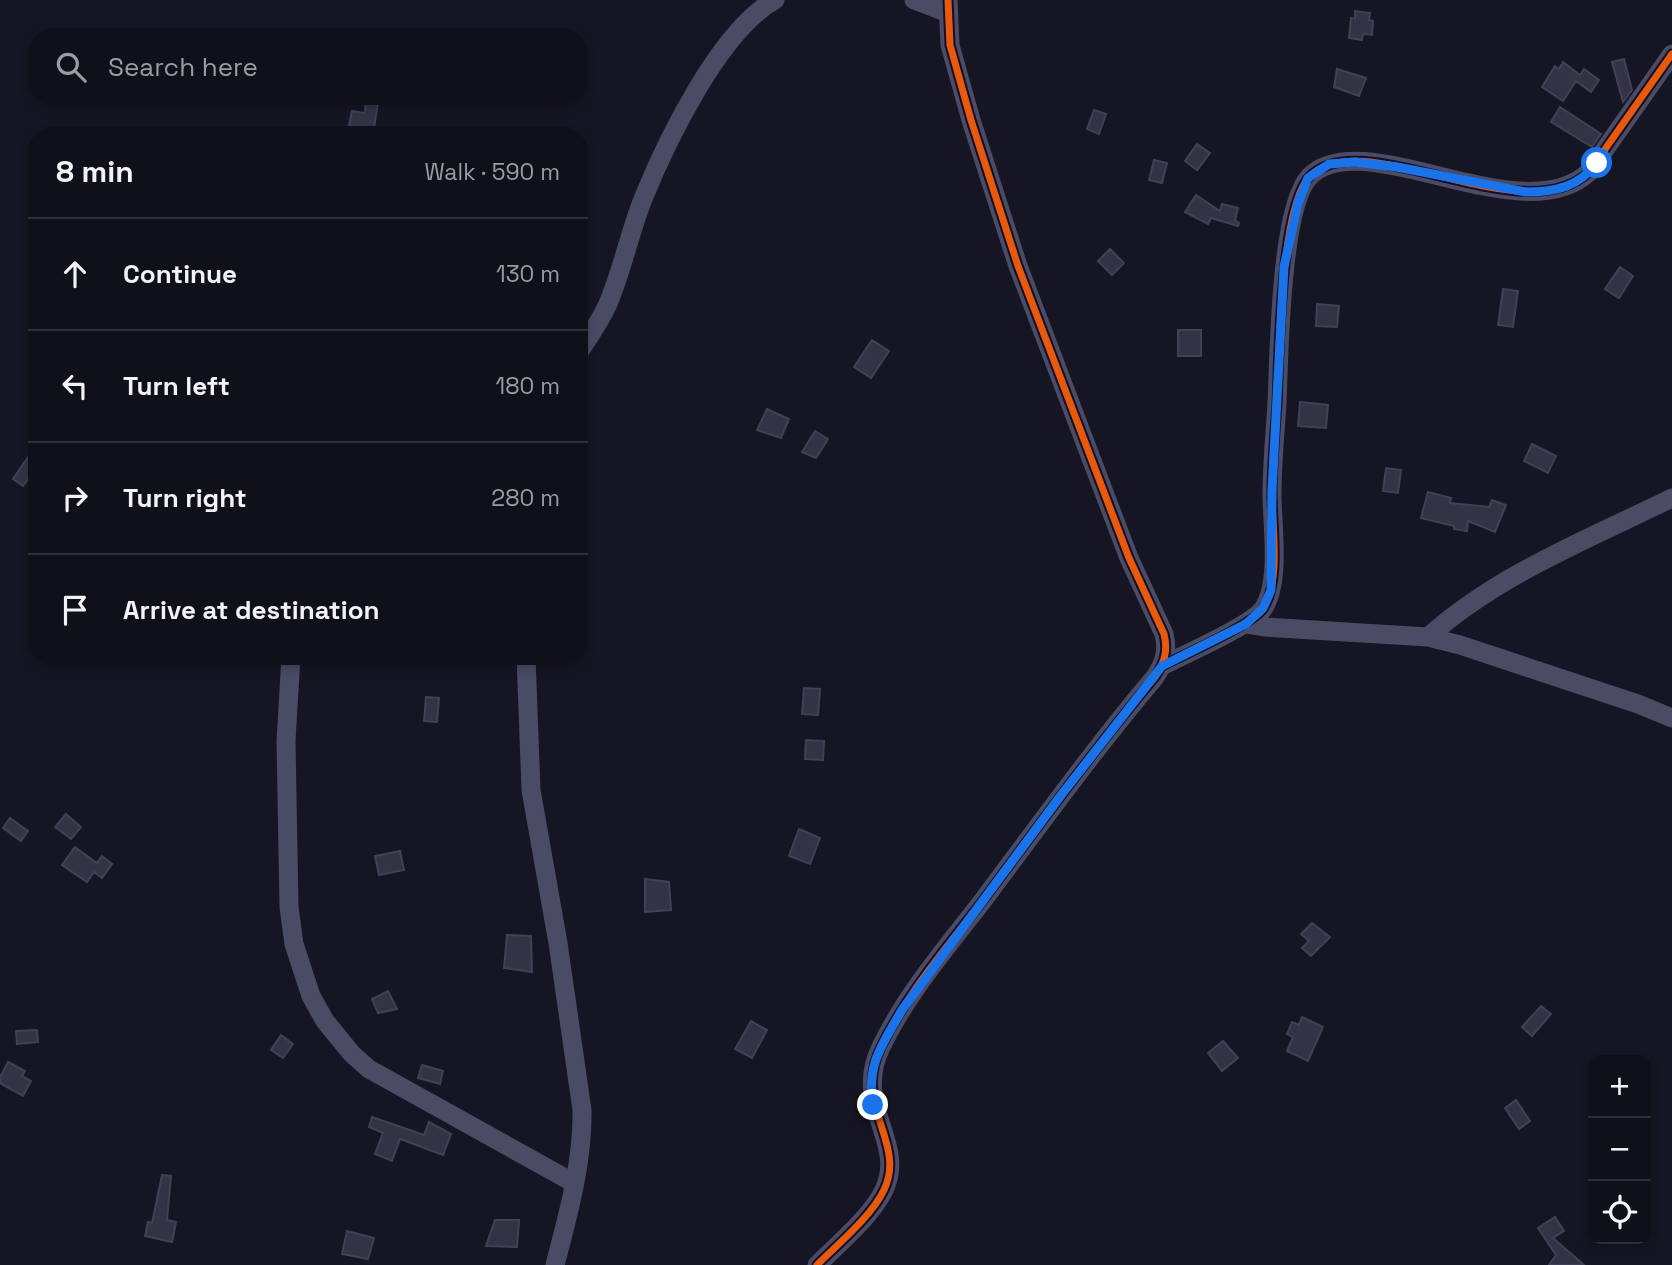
<!DOCTYPE html>
<meta charset="utf-8">
<style>
body{margin:0;font-family:"Space Grotesk",sans-serif;background:#191923;color:#f1f3f6}
.controls{position:absolute;right:21px;bottom:21px;display:grid;overflow:hidden;border-radius:14px;box-shadow:0 4px 10px #0003}
.controls button{width:63px;height:63px;display:grid;place-items:center;padding:0;border:0;border-bottom:2px solid #303039;background:#10101a;color:#f1f3f6;font:35px sans-serif}
.stop{position:absolute;width:21px;height:21px;margin:-16px;border:5px solid #1a73e8;border-radius:50%;background:#fff}
.stop.end{background:#1a73e8;border-color:#fff;box-shadow:0 2px 7px #0008}
.list{margin:0;padding:0;list-style:none}
h2{display:flex;justify-content:space-between;align-items:center;height:91px;margin:0;padding:0 28px;font-size:30px}
h2 small{font-size:23px;font-weight:400;color:#9c9da2}
.list li{display:grid;grid-template-columns:46px 1fr auto;gap:21px;align-items:center;box-sizing:border-box;height:112px;padding:0 28px;border-top:2px solid #303039}
.list b{display:block;font-size:26px;white-space:nowrap}
.list em{font-size:23px;font-style:normal;color:#9c9da2}
.icon{flex:none;width:38px;height:38px;fill:none;stroke:currentColor;stroke-width:2;stroke-linecap:round;stroke-linejoin:round}
.map{position:relative;flex:none;width:1672px;height:1265px;overflow:hidden}
.search{position:absolute;background:#10101a;box-shadow:0 4px 10px #0003;left:28px;top:28px;width:560px;height:77px;display:flex;align-items:center;gap:18px;box-sizing:border-box;padding:0 24px;border-radius:28px;color:#9c9da2;font-size:26px}
.panel{position:absolute;background:#10101a;box-shadow:0 4px 10px #0003;left:28px;top:126px;width:560px;height:539px;border-radius:28px}
.map>svg:first-child{display:block}
.building{fill:#343345;stroke:#424057;stroke-width:2}
.lines{fill:none;stroke-linecap:round;stroke-linejoin:round}
.minor{stroke:#4a4b64;stroke-width:19}
.cycleway-casing{stroke:#110f29;stroke-width:11}
.cycleway{stroke:#e8590c;stroke-width:7}
.route{stroke:#1a73e8;stroke-width:9}
</style>
<div class="map">
<svg width="1672" height="1265" viewBox="0 0 1672 1265">
<rect width="100%" height="100%" fill="#161523"/>
<path class="building" d="M 1355,11 L 1370,13 L 1369,20 L 1373,21 L 1372,35 L 1363,34 L 1362,40 L 1349,38 L 1351,18 L 1355,19 Z
M 1624,59 L 1632,90 L 1623,102 L 1612,62 Z
M 1563,62 L 1580,75 L 1584,69 L 1599,80 L 1591,92 L 1576,81 L 1563,101 L 1542,87 L 1555,66 L 1559,69 Z
M 1337,69 L 1366,78 L 1359,96 L 1334,87 Z
M 366,96 L 379,96 L 373,135 L 347,135 L 352,111 L 365,113 Z
M 1560,107 L 1601,134 L 1592,147 L 1551,122 Z
M 1094,110 L 1106,114 L 1099,134 L 1087,129 Z
M 1197,144 L 1210,153 L 1197,170 L 1185,161 Z
M 1154,160 L 1167,163 L 1162,183 L 1149,180 Z
M 1196,195 L 1220,211 L 1222,204 L 1238,208 L 1235,220 L 1239,223 L 1238,226 L 1211,218 L 1208,224 L 1185,212 Z
M 1110,249 L 1124,263 L 1112,275 L 1098,261 Z
M 1620,267 L 1633,276 L 1619,298 L 1605,289 Z
M 1503,289 L 1518,291 L 1513,327 L 1498,325 Z
M 1317,304 L 1339,306 L 1337,327 L 1316,326 Z
M 1178,330 L 1201,330 L 1201,356 L 1178,356 Z
M 872,340 L 889,351 L 871,378 L 854,367 Z
M 1300,402 L 1328,405 L 1326,428 L 1298,426 Z
M 767,409 L 789,419 L 781,438 L 757,430 Z
M 815,431 L 828,439 L 816,458 L 802,452 Z
M 37,444 L 37,466 L 23,486 L 13,479 Z
M 1532,444 L 1556,456 L 1548,473 L 1524,461 Z
M 1386,468 L 1401,470 L 1398,493 L 1383,491 Z
M 1428,492 L 1451,498 L 1450,503 L 1489,507 L 1492,500 L 1506,505 L 1495,532 L 1468,521 L 1467,531 L 1454,529 L 1454,526 L 1421,518 Z
M 804,688 L 820,689 L 818,715 L 802,714 Z
M 426,697 L 439,698 L 437,722 L 424,721 Z
M 806,740 L 824,741 L 823,760 L 805,759 Z
M 66,814 L 81,827 L 71,839 L 55,827 Z
M 10,818 L 28,831 L 21,841 L 3,828 Z
M 799,829 L 820,838 L 810,864 L 789,856 Z
M 75,847 L 97,863 L 102,856 L 112,864 L 102,878 L 94,872 L 87,882 L 62,865 Z
M 400,851 L 404,870 L 379,875 L 375,856 Z
M 645,879 L 669,882 L 671,910 L 645,912 Z
M 1312,923 L 1330,937 L 1311,956 L 1302,948 L 1309,941 L 1301,934 Z
M 507,935 L 531,936 L 532,972 L 504,968 Z
M 388,991 L 397,1009 L 378,1013 L 372,999 Z
M 1541,1006 L 1551,1014 L 1532,1036 L 1522,1027 Z
M 1302,1017 L 1323,1027 L 1308,1061 L 1287,1051 L 1293,1037 L 1287,1034 L 1292,1022 L 1299,1025 Z
M 751,1021 L 767,1030 L 752,1058 L 735,1049 Z
M 37,1030 L 38,1042 L 17,1044 L 16,1031 Z
M 281,1035 L 293,1044 L 283,1058 L 271,1050 Z
M 1223,1041 L 1238,1058 L 1222,1071 L 1208,1053 Z
M 8,1062 L 25,1071 L 22,1076 L 31,1081 L 23,1096 L 0,1083 L 0,1077 Z
M 422,1065 L 443,1071 L 440,1084 L 418,1078 Z
M 1516,1100 L 1530,1121 L 1519,1129 L 1505,1108 Z
M 372,1117 L 424,1135 L 429,1122 L 451,1134 L 443,1155 L 400,1139 L 392,1161 L 375,1154 L 383,1133 L 369,1127 Z
M 162,1175 L 171,1176 L 167,1220 L 176,1222 L 172,1242 L 145,1236 L 148,1222 L 152,1223 Z
M 1555,1217 L 1564,1231 L 1553,1238 L 1584,1265 L 1549,1265 L 1556,1255 L 1538,1228 Z
M 495,1220 L 519,1220 L 517,1247 L 486,1246 Z
M 347,1231 L 374,1238 L 368,1259 L 342,1254 Z"/>
<g class="lines">
<path class="minor" d="M 914,0 L 948,13
M 579,352 C 589,337 599,323 607,306 C 622,272 629,234 643,199 C 666,142 720,30 775,0
M 1246,624 L 1264,627 L 1428,637 L 1460,645 L 1638,704 L 1672,718
M 1428,637 C 1497,575 1588,539 1672,498
M 291,656 L 286,741 L 289,907 L 294,944 L 311,996 L 325,1021 L 352,1054 L 369,1069 L 574,1183
M 526,656 L 531,790 L 558,943 L 582,1110 C 583,1162 568,1215 555,1265
M 1162,666 C 1185,654 1250,626 1263,609 C 1281,582 1272,526 1272,494 C 1272,465 1275,434 1277,404 C 1279,359 1280,206 1310,176 C 1364,123 1523,234 1589,172 L 1672,54
M 817,1265 C 838,1244 871,1217 884,1190 C 907,1142 852,1106 881,1047 C 907,993 948,946 984,899 C 1040,824 1095,748 1155,677 C 1165,662 1168,650 1164,634 L 1129,558 L 1018,266 L 971,120 L 950,45 L 948,0"/>
<g class="cycleway-casing">
<path id="cycleway" d="M 1162,666 C 1185,654 1250,626 1263,609 C 1281,582 1272,526 1272,494 C 1272,465 1275,434 1277,404 C 1279,359 1280,206 1310,176 C 1364,123 1523,234 1589,172 L 1672,54
M 817,1265 C 838,1244 871,1217 884,1190 C 907,1142 852,1106 881,1047 C 907,993 948,946 984,899 C 1040,824 1095,748 1155,677 C 1165,662 1168,650 1164,634 L 1129,558 L 1018,266 L 971,120 L 950,45 L 948,0"/>
</g>
<use href="#cycleway" class="cycleway"/>
</g>
<g class="lines">
<path class="route" d="M 873,1105 C 866,1064 883,1044 902,1010 L 1062,794 L 1162,666 L 1246,624 L 1263,608 L 1271,590 L 1272,491 L 1284,267 L 1298,203 L 1308,178 L 1329,164 L 1355,162 L 1397,167 L 1526,192 C 1556,192 1578,187 1597,163"/>
</g>
</svg>
<div class="controls">
<button>+</button>
<button>−</button>
<button><svg class="icon" aria-label="locate" viewBox="0 0 24 24"><circle cx="12" cy="12" r="6"/><path d="M12 2v4M12 18v4M2 12h4M18 12h4"/></svg></button>
</div>
<div class="stop" style="left:1597px;top:163px"></div>
<div class="stop end" style="left:873px;top:1105px"></div>
<div class="search"><svg class="icon" aria-label="search" viewBox="0 0 24 24"><circle cx="10" cy="10" r="6"/><path d="M15 15l6 6"/></svg>Search here</div>
<section class="panel">
<h2>8 min<small>Walk · 590 m</small></h2>
<ul class="list">
<li><svg class="icon" aria-label="ahead" viewBox="0 0 24 24"><path d="M12 20V5M6 11l6-6 6 6"/></svg><div><b>Continue</b></div><em>130 m</em></li>
<li><svg class="icon" aria-label="left" viewBox="0 0 24 24"><path d="M17 20v-9H6M10 6l-5 5 5 5"/></svg><div><b>Turn left</b></div><em>180 m</em></li>
<li><svg class="icon" aria-label="right" viewBox="0 0 24 24"><path d="M7 20v-9h11M14 6l5 5-5 5"/></svg><div><b>Turn right</b></div><em>280 m</em></li>
<li><svg class="icon" aria-label="arrive" viewBox="0 0 24 24"><path d="M6 21V4h12l-3 4 3 4H6"/></svg><div><b>Arrive at destination</b></div></li>
</ul>
</section>
</div>
